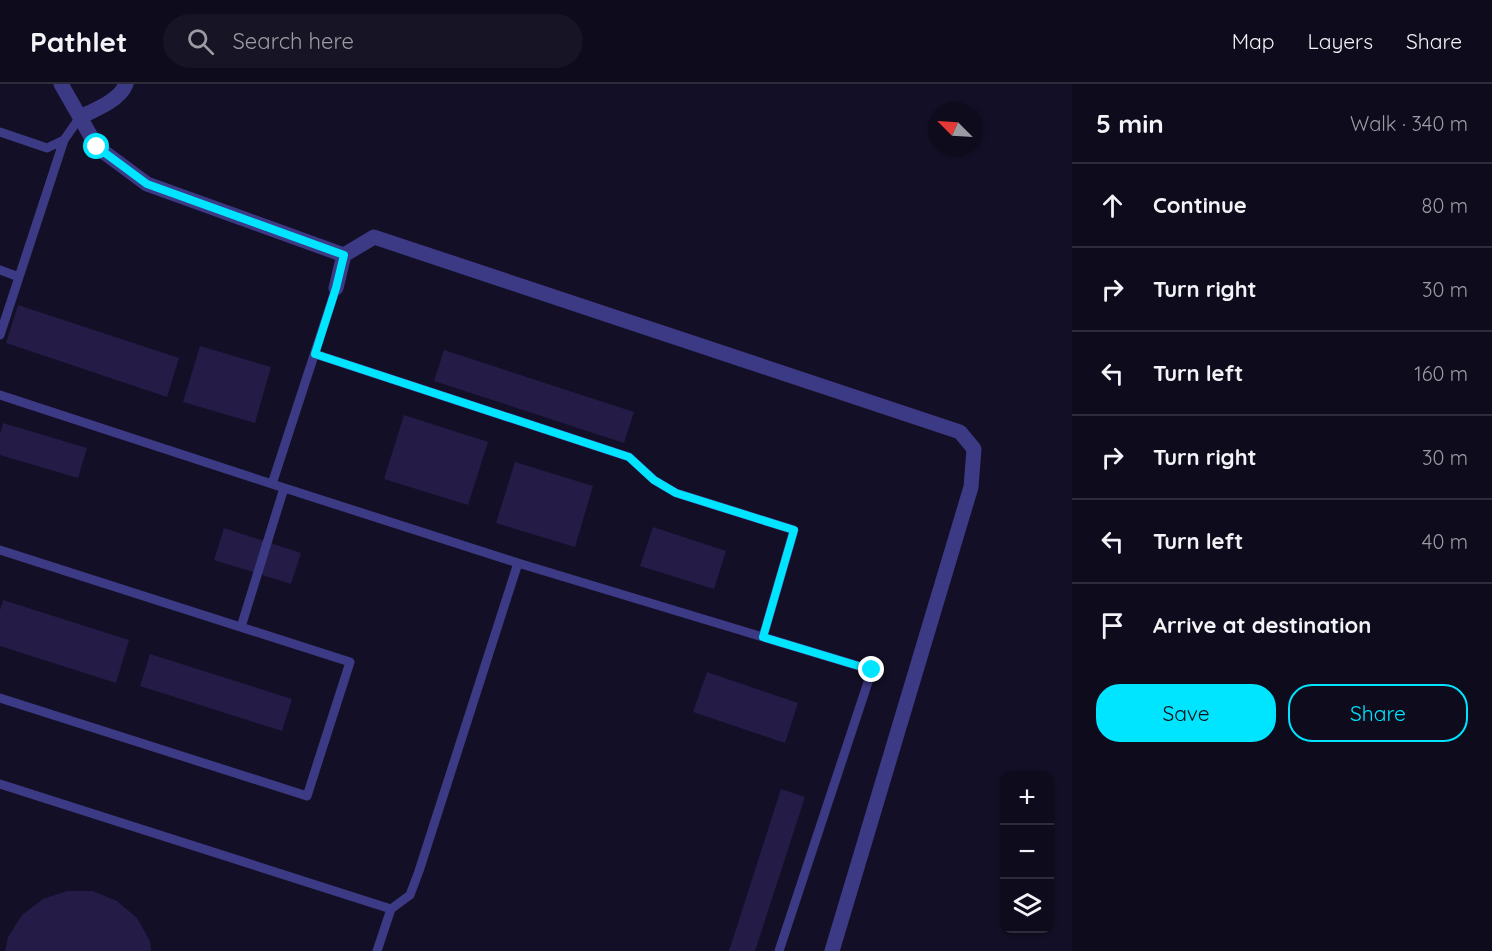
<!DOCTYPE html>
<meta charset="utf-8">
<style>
body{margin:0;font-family:Quicksand,sans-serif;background:#171425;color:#f1f3f6}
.controls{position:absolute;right:18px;bottom:18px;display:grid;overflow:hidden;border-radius:12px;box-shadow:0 2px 4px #0004}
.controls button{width:54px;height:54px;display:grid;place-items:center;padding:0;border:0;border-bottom:2px solid #2e2b3b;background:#0e0b1c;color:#f1f3f6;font:30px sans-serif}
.compass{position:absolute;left:928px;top:18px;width:54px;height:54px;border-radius:50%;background:#0e0b1c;box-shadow:0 2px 4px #0004;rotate:294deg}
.stop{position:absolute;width:18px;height:18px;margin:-14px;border:4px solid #00e5ff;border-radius:50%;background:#fff}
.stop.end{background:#00e5ff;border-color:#fff;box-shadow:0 2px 6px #0008}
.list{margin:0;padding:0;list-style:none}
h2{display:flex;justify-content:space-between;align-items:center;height:78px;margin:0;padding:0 24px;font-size:26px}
h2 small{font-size:20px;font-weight:400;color:#9b9ba3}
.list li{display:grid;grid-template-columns:39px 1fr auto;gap:18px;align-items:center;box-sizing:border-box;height:84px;padding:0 24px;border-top:2px solid #2e2b3b}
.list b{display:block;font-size:22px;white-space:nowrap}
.list em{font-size:20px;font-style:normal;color:#9b9ba3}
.actions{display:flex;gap:12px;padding:18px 24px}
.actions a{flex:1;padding:14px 0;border:2px solid #00e5ff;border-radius:24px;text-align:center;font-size:21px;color:#00e5ff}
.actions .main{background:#00e5ff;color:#111}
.icon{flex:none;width:33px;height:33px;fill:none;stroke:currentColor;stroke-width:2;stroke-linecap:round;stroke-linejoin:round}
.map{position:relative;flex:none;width:1072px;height:867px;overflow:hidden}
header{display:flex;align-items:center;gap:36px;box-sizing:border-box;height:84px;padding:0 30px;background:#0e0b1c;border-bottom:2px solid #2e2b3b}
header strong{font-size:28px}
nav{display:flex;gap:33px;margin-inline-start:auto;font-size:21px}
.search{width:420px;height:54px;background:#171425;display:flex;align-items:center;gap:15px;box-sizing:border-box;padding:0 21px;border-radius:33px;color:#9b9ba3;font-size:22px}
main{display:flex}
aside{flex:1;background:#0e0b1c}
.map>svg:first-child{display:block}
.building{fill:#241b47}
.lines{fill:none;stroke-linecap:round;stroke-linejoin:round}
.lane{stroke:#3d3a85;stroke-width:9}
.street{stroke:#3d3a85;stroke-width:15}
.route{stroke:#00e5ff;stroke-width:8}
</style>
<header>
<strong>Pathlet</strong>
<div class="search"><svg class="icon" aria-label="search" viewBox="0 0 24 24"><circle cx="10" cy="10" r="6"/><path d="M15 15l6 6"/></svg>Search here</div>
<nav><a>Map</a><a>Layers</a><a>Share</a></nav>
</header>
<main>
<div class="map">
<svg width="1072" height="867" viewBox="0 0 1072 867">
<rect width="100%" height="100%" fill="#130f26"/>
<path class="building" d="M 18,221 L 179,274 L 167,313 L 6,259 Z
M 200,262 L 271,283 L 255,339 L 183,318 Z
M 444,266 L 634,328 L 624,359 L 434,297 Z
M 404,331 L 488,358 L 468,421 L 384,395 Z
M 3,339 L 87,364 L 78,394 L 0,371 L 0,350 Z
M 515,378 L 593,402 L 575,463 L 496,439 Z
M 653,443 L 726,467 L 714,505 L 640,482 Z
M 224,444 L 301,469 L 291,500 L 214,476 Z
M 3,516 L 129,556 L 116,599 L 0,562 L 0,526 Z
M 150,570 L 292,615 L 282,647 L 140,602 Z
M 707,588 L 798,619 L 785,659 L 693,628 Z
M 781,705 L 805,713 L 755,867 L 729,867 Z
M 67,807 L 93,807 L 117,817 L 137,834 L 150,857 L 151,867 L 5,867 L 8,853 L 22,831 L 43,815 Z"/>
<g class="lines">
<path class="lane" d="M 0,48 L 47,64 L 64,56 L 80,33
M 0,186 L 19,193
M 0,251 L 64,56
M 315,270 L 629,373 L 654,396 L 676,409 L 794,446 L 763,553
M 0,311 L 272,400 L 336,204
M 0,466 L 350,578 L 307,712 L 0,614
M 518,479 L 872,586 L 779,867
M 241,543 L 284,404
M 0,700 L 391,825 L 410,811 L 419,787 L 518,479 L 272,400
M 377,867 L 391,825"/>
<path class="street" d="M 61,0 L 97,63 L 147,100 L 344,171 L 336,204
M 80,33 C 95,26 120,16 126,0
M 344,171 L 374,153 L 960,348 L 974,365 L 971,403 L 832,867"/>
</g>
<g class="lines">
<path class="route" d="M 97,63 L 147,100 L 344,171 L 336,204 L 315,270 L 629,373 L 654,396 L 676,409 L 794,446 L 763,553 L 872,586"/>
</g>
</svg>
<div class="controls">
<button>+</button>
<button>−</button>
<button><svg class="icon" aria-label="layers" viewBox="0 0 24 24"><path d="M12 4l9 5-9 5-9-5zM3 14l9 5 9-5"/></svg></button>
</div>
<svg class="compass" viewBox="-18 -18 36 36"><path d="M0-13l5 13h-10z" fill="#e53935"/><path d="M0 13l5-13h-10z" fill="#9b9ba3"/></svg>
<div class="stop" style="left:97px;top:63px"></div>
<div class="stop end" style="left:872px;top:586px"></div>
</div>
<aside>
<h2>5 min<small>Walk · 340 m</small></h2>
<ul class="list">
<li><svg class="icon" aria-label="ahead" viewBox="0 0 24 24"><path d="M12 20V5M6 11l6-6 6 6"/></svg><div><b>Continue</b></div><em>80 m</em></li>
<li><svg class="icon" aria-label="right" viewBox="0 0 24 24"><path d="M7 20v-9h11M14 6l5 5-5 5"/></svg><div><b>Turn right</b></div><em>30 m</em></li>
<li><svg class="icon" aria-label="left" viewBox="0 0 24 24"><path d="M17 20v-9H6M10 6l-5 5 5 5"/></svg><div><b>Turn left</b></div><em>160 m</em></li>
<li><svg class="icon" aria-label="right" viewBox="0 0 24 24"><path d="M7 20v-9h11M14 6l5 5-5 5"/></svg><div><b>Turn right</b></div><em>30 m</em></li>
<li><svg class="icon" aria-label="left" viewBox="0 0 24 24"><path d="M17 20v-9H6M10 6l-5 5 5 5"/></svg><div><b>Turn left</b></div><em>40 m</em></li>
<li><svg class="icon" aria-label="arrive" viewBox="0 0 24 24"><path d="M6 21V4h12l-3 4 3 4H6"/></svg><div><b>Arrive at destination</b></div></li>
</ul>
<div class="actions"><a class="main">Save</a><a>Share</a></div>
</aside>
</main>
